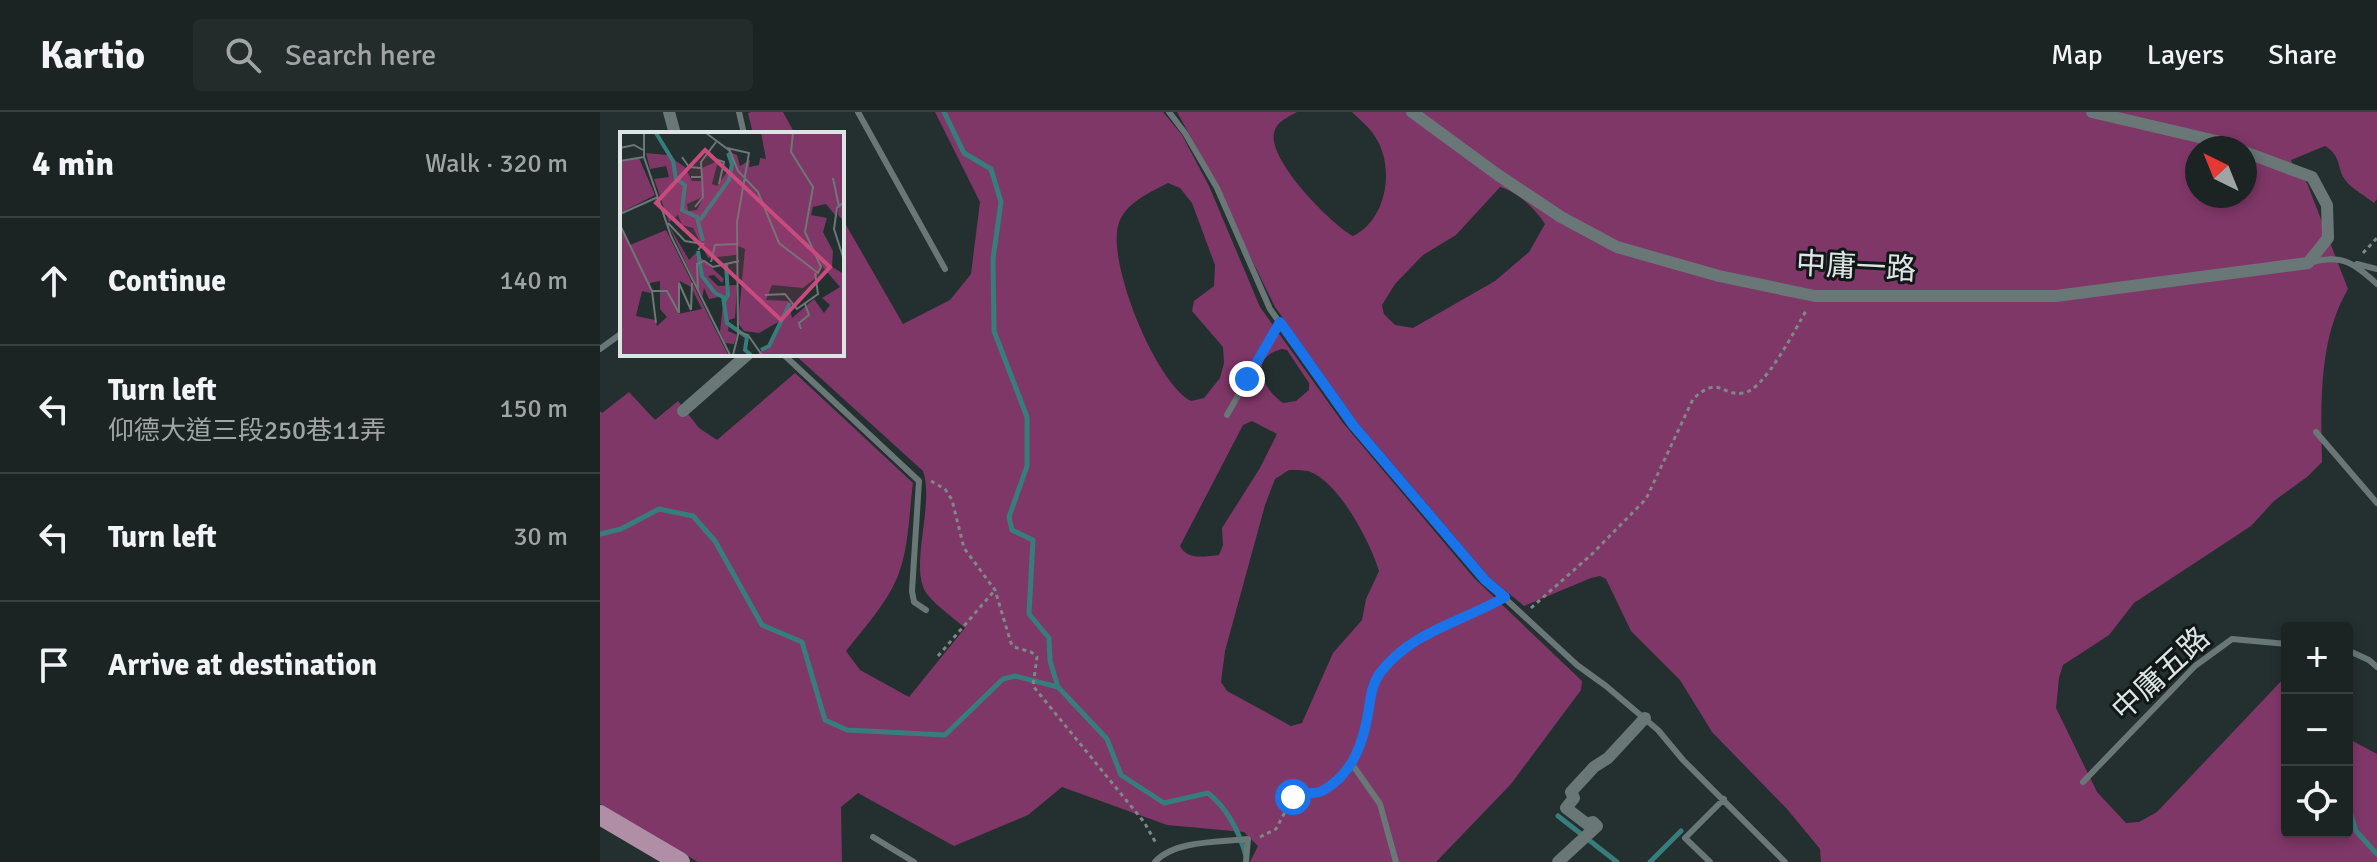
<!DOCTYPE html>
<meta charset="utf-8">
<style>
body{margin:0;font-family:Signika,"Noto Sans TC",sans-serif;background:#242b2b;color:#f1f3f6}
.controls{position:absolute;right:24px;bottom:24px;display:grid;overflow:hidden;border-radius:8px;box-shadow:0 4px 12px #0003}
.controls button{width:72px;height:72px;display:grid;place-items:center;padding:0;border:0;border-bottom:2px solid #394041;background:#1b2323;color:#f1f3f6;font:40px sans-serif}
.compass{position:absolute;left:1585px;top:24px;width:72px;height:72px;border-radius:50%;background:#1b2323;box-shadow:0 4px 12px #0003;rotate:317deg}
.stop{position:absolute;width:24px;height:24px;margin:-18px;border:6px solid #1a73e8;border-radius:50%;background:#fff}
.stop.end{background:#1a73e8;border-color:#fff;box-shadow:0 2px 8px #0008}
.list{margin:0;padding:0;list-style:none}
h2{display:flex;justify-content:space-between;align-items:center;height:104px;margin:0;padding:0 32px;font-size:34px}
h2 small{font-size:26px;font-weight:400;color:#a0a4a6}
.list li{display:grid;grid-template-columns:52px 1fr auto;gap:24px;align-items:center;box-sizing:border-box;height:128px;padding:0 32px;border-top:2px solid #394041}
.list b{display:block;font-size:30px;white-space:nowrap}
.list p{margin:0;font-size:26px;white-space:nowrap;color:#a0a4a6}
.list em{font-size:26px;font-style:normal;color:#a0a4a6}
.icon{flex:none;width:44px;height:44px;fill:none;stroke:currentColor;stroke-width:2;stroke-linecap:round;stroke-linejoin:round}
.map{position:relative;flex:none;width:1777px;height:750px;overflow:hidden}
header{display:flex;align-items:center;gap:48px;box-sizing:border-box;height:112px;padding:0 40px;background:#1b2323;border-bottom:2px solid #394041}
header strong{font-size:38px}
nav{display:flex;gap:44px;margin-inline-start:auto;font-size:28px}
.search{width:560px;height:72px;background:#242b2b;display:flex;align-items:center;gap:20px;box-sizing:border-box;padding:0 28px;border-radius:8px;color:#a0a4a6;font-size:30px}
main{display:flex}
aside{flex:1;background:#1b2323}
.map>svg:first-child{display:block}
.forest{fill:#7f3768;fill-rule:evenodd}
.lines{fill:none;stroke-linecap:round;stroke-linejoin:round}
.stream{stroke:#377d7b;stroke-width:5}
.path{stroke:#7f8888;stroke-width:3;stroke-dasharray:4 4;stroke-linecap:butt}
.service{stroke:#6a7777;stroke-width:6}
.minor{stroke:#6a7777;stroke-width:12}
.primary{stroke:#b08ea6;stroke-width:20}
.route{stroke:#1a73e8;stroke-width:10}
.labels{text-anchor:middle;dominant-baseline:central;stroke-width:6;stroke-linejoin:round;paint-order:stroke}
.street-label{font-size:30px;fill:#dde4e4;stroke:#111616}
.inset-river{fill:none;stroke:#377d7b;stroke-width:4}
.inset-road{fill:none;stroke:#6e7777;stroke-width:2}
.view{fill:#c94b7d;fill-opacity:0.15;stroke:#c94b7d;stroke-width:4}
.inset-edge{fill:none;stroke:#dde4e4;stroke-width:4}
</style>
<header>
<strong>Kartio</strong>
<div class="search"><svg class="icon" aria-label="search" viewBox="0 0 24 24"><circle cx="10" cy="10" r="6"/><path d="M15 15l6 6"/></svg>Search here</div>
<nav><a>Map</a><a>Layers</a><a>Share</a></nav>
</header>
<main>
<aside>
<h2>4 min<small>Walk · 320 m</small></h2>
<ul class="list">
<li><svg class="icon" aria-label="ahead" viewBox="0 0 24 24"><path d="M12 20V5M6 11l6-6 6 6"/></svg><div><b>Continue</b></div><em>140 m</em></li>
<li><svg class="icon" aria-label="left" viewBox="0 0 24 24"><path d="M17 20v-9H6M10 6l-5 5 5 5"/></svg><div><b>Turn left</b><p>仰德大道三段250巷11弄</p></div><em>150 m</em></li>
<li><svg class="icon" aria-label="left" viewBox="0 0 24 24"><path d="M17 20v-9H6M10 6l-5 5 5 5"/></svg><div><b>Turn left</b></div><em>30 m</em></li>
<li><svg class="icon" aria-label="arrive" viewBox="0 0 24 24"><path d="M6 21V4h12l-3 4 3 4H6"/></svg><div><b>Arrive at destination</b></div></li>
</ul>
</aside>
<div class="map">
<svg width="1777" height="750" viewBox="0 0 1777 750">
<rect width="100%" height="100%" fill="#242f2f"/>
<path class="forest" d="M 151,0 L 183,0 L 195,22 L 153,22 L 148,1 Z
M 335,0 L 563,0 L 582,23 L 609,74 L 660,195 L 743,311 L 874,466 L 982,569 L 981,578 L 911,672 L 836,750 L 650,750 L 658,734 L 644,720 L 567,713 L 462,675 L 428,703 L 354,734 L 258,681 L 241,695 L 242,750 L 98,750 L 0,692 L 0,299 L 2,301 L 29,280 L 55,308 L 78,289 L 99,316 L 117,328 L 195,261 L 313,371 C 309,401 309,438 297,466 C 286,492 264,516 246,539 L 260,558 L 309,585 L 365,516 C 353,505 337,495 327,482 C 308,457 335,393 323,359 L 194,242 L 242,242 L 242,106 L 303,212 L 350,188 L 371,162 L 380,90 ZM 568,71 L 580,76 L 592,91 L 615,153 L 614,174 L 594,189 L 592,199 L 623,235 L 624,251 L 620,266 L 604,286 L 591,289 C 556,271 508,153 518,114 C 524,91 549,81 568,71 ZM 682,237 L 687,238 L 709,271 L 709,278 L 696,289 L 683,291 C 662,277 648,245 682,237 ZM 652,309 L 677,322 L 660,356 L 622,416 L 623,433 L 619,443 C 605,444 588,449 580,434 L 643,313 ZM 689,358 C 694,358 702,358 708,359 C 739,369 770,430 779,459 L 766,487 L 762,508 L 733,541 L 702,611 L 691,614 L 627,579 L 621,570 L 625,539 L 665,393 L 675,367 Z
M 577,0 L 697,0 C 688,5 676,10 674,21 C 668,48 730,111 753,124 C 787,108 796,54 774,23 C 769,15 759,7 752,0 L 1777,0 L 1777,87 L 1774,91 C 1766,84 1753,78 1746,69 C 1736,57 1743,45 1725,34 L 1691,48 L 1694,56 L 1707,71 L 1748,177 C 1718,228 1721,293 1722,350 L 1707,365 L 1674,389 L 1651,414 L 1534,491 L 1509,523 L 1463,553 L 1459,566 L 1456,596 L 1497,680 L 1526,711 L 1539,710 L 1557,700 L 1687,563 L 1687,720 L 1747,720 L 1747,621 L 1749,627 L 1777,642 L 1777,750 L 1221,750 L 1220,737 L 1187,697 L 1112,620 L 1080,568 L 1031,519 L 1006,467 L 1000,464 L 991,466 L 924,494 L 889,465 L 757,310 L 675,195 L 597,36 ZM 1597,36 L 1645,36 L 1645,84 L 1597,84 ZM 900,75 C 917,80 935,96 945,112 L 929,140 L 895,169 L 813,216 L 795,213 L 784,202 L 782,193 L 795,172 L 823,143 L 856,123 Z"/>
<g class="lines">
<path class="stream" d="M 344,0 L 364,41 L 391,57 L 401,90 L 393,147 L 394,219 L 427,305 L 427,354 L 409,405 L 412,418 L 433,428 L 429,502 L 449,526 L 450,549 L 458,575
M 0,422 L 21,417 L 59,397 L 93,404 L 115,429 L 162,513 L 202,530 L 225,608 L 247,618 L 345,623 L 403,567 L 415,564 L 458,575 L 507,627 L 521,663 L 564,691 L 608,681 C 628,697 639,719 646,744
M 1747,690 L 1756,719 L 1777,742
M 958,704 L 1017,750
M 1050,750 L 1081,719"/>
<path class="path" d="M 1763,141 L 1777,126
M 331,369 L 345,377 L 352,388 L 364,436 L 395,478 L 411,531 L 414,535 L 431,540 L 437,545 L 433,574 L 544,710 L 557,733
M 931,496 L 991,443 L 1046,387 L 1093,287 C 1120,262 1121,285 1144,281 C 1165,277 1196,216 1207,197
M 338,544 L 395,478
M 660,725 L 676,717 L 693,685 L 700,681 L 720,680 L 745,659"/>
<path class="service" d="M 139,0 L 144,22
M 258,0 L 345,157
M 569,0 L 585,21 L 617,76 L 670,197 L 753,313 L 885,468 L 977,553 L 1006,574 L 1058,618 L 1083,648 L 1185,750
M 1712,150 C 1743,142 1755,152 1777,172
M 1757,152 L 1777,157
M 0,237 L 22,221
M 183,242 L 319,369 L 312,479 L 314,490 L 326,498
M 627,303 L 680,210
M 1716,320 L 1777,391
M 1747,538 L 1769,548 L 1777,555
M 1483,670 L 1595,554 L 1632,527 L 1687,532
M 273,725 L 314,750
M 555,750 C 574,728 621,730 648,727 L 646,750
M 796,750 L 780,692 L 752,652 C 760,634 765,617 768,598 C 770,590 770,581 773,573 C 793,523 863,509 905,485
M 1110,750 L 1085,726 L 1124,687"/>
<path class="minor" d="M 69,0 L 75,22
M 812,0 L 898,63 L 961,105 L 1017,135 L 1119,164 L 1215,184 L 1456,184 L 1708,151 L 1728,126 L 1727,93 L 1712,65 L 1645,40
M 1492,0 L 1616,29 L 1635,36
M 83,299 L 148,242
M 958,750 L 997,714 L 993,710 L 987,712 L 966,696 L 974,686 L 971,680 L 994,655 L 1008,646 L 1045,606"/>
<path class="primary" d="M 0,703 L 80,750"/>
</g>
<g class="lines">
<path class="route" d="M 647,267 L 680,210 L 753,313 L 885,468 L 905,485 C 862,510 812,519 780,561 C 772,572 771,583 769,596 C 764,628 754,662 722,679 C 713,683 703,679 693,685"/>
</g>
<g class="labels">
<g class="street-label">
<text transform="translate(1256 155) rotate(3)">中庸一路</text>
<text transform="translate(1561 562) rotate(-43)">中庸五路</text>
</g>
</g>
<g transform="translate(20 20)">
<rect width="224" height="224" fill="#242f2f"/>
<path d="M 141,1 L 224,1 L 224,89 L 218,83 L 219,71 L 215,83 L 206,72 L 193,75 L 191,83 L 207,86 L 203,100 L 213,119 L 212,135 L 224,142 L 224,223 L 137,223 L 152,209 L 160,189 L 139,201 L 124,199 L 118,191 L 125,117 L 118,114 L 116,123 L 88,126 L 73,96 L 62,93 L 58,83 L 49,90 L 34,47 L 49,45 L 46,34 L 30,37 L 26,21 L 47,23 L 65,35 L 72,49 L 81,49 L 83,65 L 67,72 L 68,79 L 77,78 L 83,66 L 82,36 L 98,29 L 92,52 L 97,54 L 110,36 L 108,19 L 117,23 L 120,34 L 130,28 L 129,35 L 139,33 L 140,26 L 146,27 ZM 201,133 L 220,155 L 202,166 L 210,173 L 204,181 L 194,167 L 172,186 L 168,169 L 146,168 L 152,153 L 183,156 L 197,145 ZM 19,26 L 35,63 L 0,81 L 0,30 ZM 48,92 L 69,128 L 76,121 L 104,147 L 102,151 L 94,143 L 88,144 L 98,154 L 117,153 L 115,186 L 109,188 L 108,199 L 117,203 L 114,212 L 105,211 L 100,200 L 104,164 L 89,167 L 84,156 L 82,166 ZM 0,96 L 10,113 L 46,98 L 108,223 L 0,223 ZM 40,149 L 40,177 L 47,185 L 37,194 L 35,188 L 16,184 L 22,159 L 31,161 L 30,151 ZM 60,149 L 71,155 L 82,177 L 58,182 Z" fill="#7f3768" fill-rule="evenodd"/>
<path class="inset-river" d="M 36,1 L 53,29 L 56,47 L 65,53 L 62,78 L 77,85 L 83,109M 80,88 L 109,48 L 112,32 L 108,21M 78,119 L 82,144 L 95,161M 95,161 L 103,165 L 107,191 L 127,205 L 125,218 L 131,223M 104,170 L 108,163 L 106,132M 141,218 L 149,214 L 170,171"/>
<path class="inset-road" d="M 24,1 L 24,25 L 51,104 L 110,223M 86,1 L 110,19 L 118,39 L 138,60 L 159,111 L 198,141 L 201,135 L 185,100 L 193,55 L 171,20 L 173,1M 0,16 L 14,13 L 23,18M 107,16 L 129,21 L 117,90 L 118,203 L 113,223M 62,25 L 69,35 L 81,36M 95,27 L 104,30 L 99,52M 0,29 L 24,25M 71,45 L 82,45 L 81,30 L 96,10M 213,46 L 219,75M 224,70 L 217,76 L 214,97 L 224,128M 75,75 L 83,65 L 82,45M 0,82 L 38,65M 48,91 L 65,109 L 83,112 L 78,118M 0,93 L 32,159 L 36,191M 91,130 L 95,113 L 117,112M 32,159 L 47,159 L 59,181 L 59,151 L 71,178 L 72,151M 78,159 L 77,132 L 84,129 L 93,135 L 119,129M 145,163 L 165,162 L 177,177 L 198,162 L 195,141M 181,197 L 179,191 L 189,183 L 185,172M 118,200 L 128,203 L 142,223"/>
<path class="view" d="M 85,18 L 210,135 L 161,188 L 36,71 Z"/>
<rect width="224" height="224" class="inset-edge"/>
</g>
</svg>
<div class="controls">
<button>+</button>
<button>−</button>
<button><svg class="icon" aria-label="locate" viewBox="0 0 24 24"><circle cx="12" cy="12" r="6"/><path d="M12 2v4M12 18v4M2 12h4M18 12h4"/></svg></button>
</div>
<svg class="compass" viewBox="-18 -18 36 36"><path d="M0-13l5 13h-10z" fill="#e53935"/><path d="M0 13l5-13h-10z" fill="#a0a4a6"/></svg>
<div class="stop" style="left:693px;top:685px"></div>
<div class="stop end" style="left:647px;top:267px"></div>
</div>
</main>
